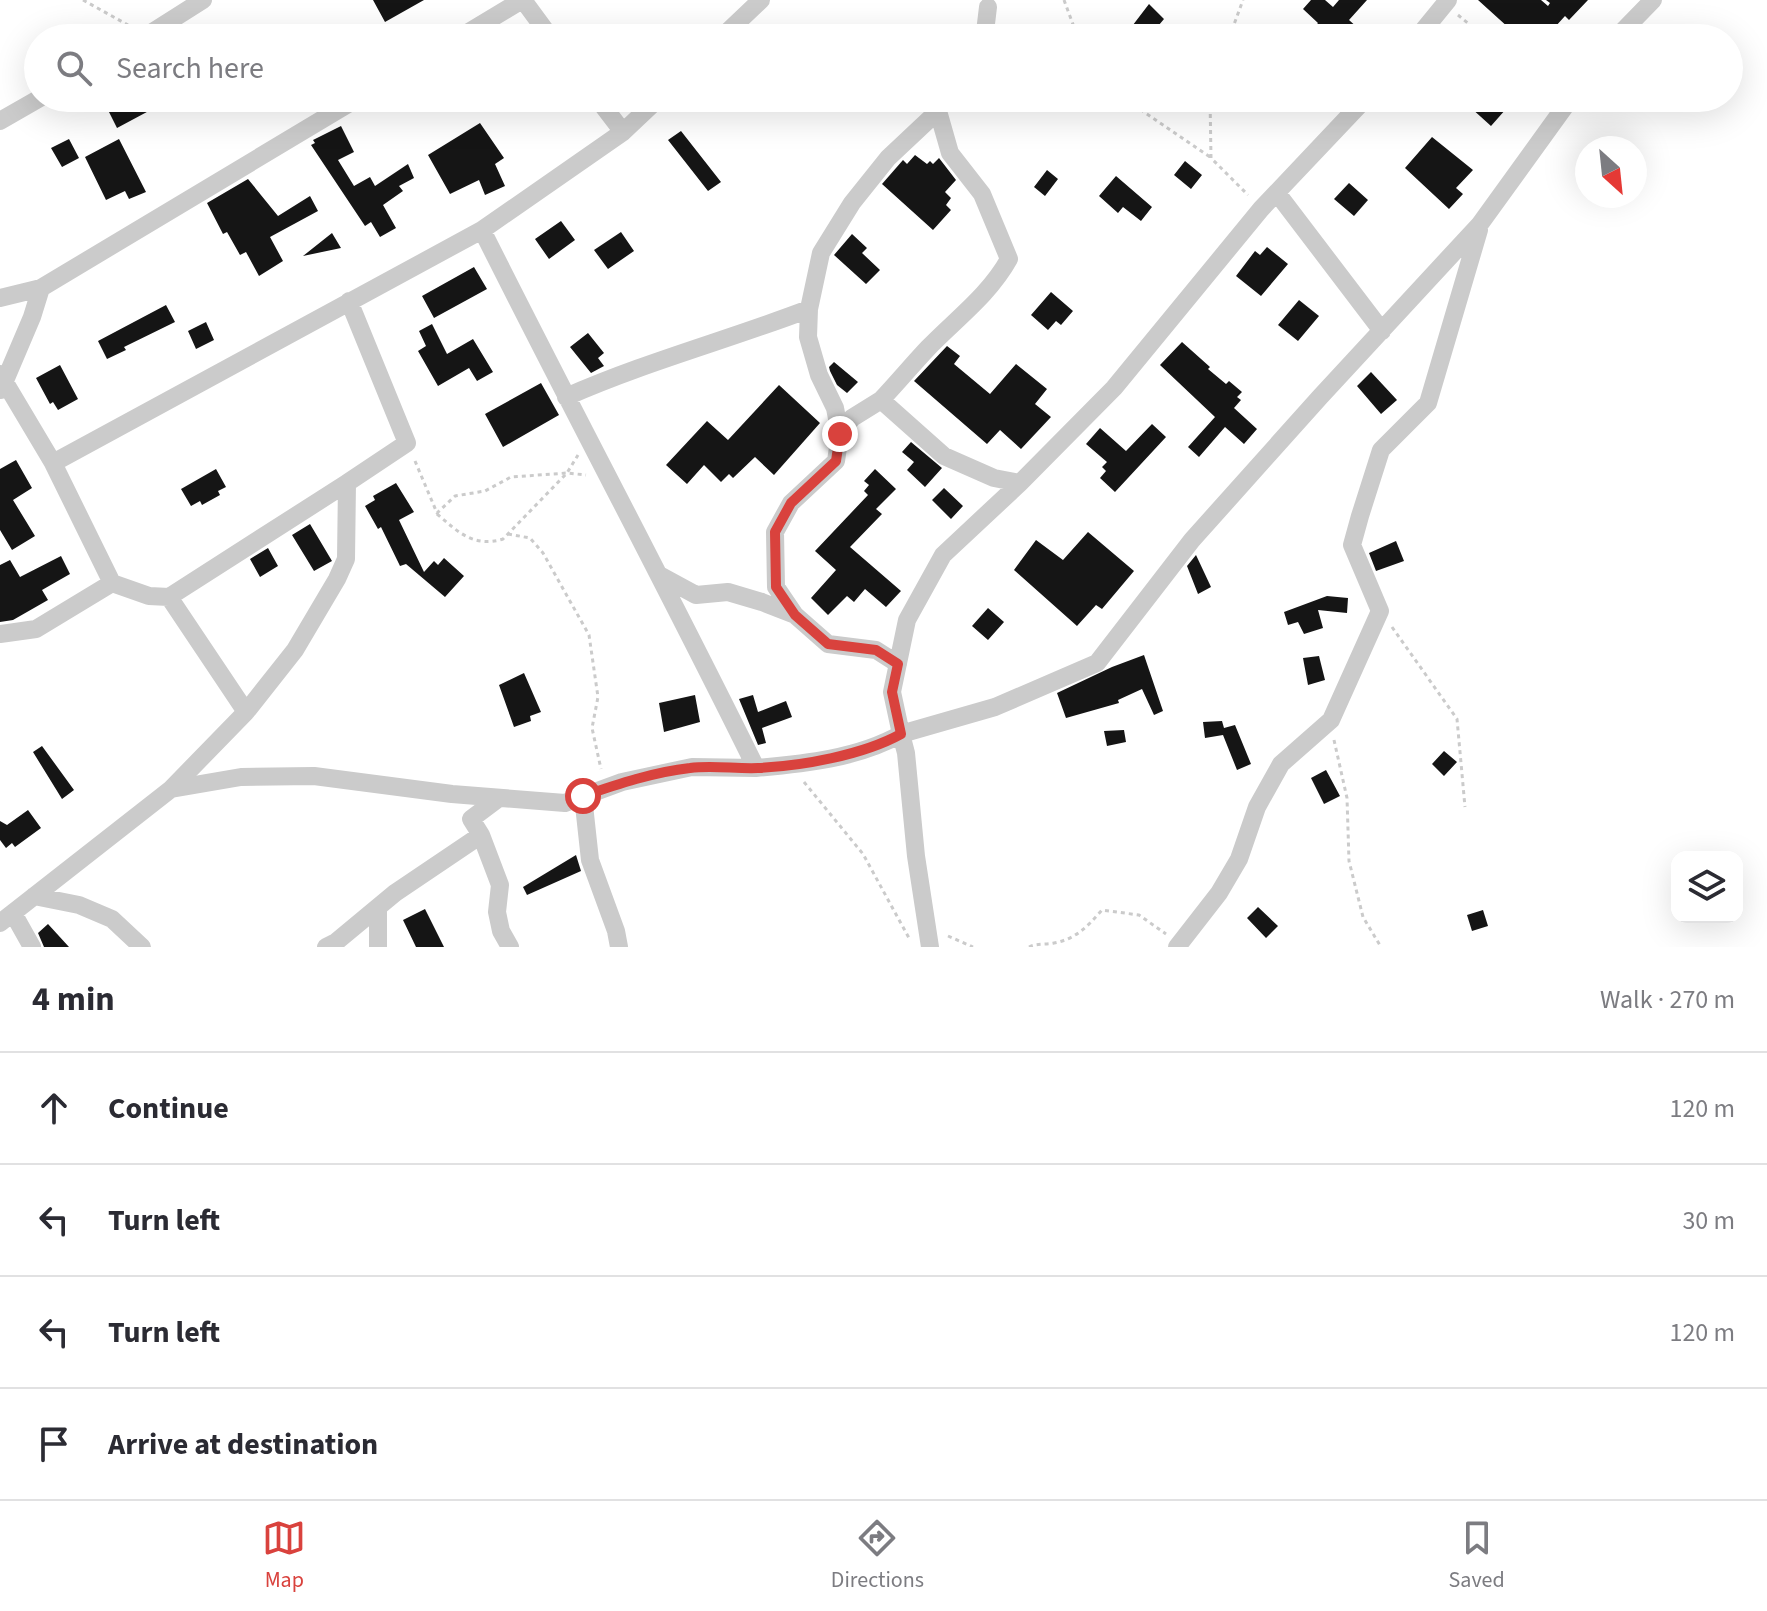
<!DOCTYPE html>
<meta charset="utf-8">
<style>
body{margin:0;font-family:"Source Sans 3",sans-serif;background:#f7f7f7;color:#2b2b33}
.controls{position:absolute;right:24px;bottom:24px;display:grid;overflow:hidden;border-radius:16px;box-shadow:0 8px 32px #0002}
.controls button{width:72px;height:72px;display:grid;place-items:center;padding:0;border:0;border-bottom:2px solid #e1e1e2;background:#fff;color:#2b2b33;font:40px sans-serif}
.compass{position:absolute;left:1575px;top:136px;width:72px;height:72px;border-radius:50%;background:#fff;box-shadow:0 8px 32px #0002;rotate:153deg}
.stop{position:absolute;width:24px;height:24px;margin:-18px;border:6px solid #d9423d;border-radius:50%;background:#fff}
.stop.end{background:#d9423d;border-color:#fff;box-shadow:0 2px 8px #0008}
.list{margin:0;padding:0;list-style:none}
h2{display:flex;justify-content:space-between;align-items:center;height:104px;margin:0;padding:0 32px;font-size:34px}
h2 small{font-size:26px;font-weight:400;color:#7c7c81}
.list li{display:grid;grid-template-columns:52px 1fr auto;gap:24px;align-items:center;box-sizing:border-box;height:112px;padding:0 32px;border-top:2px solid #e1e1e2}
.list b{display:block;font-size:30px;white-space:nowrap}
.list em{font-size:26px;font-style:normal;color:#7c7c81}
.icon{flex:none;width:44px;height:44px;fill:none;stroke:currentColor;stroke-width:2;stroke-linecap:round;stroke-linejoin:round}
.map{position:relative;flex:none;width:1767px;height:947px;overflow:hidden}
.search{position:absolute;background:#fff;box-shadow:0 8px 32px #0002;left:24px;right:24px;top:24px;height:88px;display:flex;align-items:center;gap:20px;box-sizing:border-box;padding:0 28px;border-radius:44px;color:#7c7c81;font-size:30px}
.sheet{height:552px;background:#fff}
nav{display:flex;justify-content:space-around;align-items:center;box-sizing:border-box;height:112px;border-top:2px solid #e1e1e2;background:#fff;font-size:22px;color:#7c7c81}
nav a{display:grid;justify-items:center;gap:4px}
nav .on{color:#d9423d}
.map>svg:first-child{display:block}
.building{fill:#151515}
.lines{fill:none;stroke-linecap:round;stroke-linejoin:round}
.path{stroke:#cbcbcb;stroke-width:3;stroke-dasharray:4 4;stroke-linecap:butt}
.minor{stroke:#cbcbcb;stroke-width:18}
.route{stroke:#d9423d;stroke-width:10}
</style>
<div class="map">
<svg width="1767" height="947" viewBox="0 0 1767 947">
<rect width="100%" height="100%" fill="#fff"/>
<path class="building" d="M 373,0 L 424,0 L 385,22 Z
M 1311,0 L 1325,0 L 1333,7 L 1339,0 L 1367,0 L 1349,20 L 1369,38 L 1306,38 L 1318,23 L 1303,9 Z
M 1478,0 L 1541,0 L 1548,6 L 1550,3 L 1546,0 L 1588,0 L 1569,20 L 1565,16 L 1545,38 L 1520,38 Z
M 1149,4 L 1164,19 L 1148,38 L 1123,38 Z
M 121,98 L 173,98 L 117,128 L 106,106 Z
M 1460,98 L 1493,98 L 1506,109 L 1491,126 Z
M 480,123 L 504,158 L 495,164 L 505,186 L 485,195 L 479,180 L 450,194 L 428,155 Z
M 341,126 L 354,152 L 338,160 L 354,186 L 370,177 L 375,186 L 408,164 L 414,178 L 399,186 L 403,191 L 383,205 L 396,228 L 380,237 L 371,222 L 365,226 L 311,145 L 315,143 L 313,140 Z
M 681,131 L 721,182 L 708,191 L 668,140 Z
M 1432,137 L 1473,170 L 1456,188 L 1463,194 L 1449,209 L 1405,168 Z
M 69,139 L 79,158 L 62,167 L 51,148 Z
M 119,139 L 146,192 L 129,199 L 125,191 L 106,200 L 85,157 Z
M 915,155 L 927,164 L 930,161 L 933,164 L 939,158 L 956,180 L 945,192 L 951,198 L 946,205 L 951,210 L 933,230 L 882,184 L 903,160 L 907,164 Z
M 1185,161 L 1202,175 L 1191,189 L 1174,175 Z
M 1047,170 L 1058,179 L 1045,196 L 1034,187 Z
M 1116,176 L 1152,207 L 1141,221 L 1123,207 L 1118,213 L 1099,196 Z
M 248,179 L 278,216 L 310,196 L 318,211 L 270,237 L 283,261 L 259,276 L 246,252 L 240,255 L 227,232 L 223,234 L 207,203 Z
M 1349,183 L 1368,200 L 1354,216 L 1334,199 Z
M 561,221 L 575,240 L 549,259 L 535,239 Z
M 621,232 L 634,251 L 608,269 L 594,250 Z
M 332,233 L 341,248 L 303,256 Z
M 852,234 L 867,248 L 862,253 L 880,270 L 866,284 L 834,255 Z
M 1267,247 L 1288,264 L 1261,296 L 1236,276 L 1255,251 L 1260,255 Z
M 474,267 L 487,289 L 434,318 L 422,296 Z
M 1051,292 L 1073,311 L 1061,325 L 1056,321 L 1048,330 L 1031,315 Z
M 1299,300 L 1319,316 L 1298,341 L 1278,325 Z
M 166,305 L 175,322 L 124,347 L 126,350 L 107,359 L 98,341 Z
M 206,322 L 214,340 L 196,349 L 188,331 Z
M 432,324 L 447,354 L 473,339 L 493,372 L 477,381 L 469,368 L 438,386 L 418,351 L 426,346 L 419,331 Z
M 588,333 L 604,353 L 598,358 L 604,366 L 591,373 L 570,347 Z
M 1182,342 L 1210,367 L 1208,369 L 1226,384 L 1229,381 L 1242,392 L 1237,397 L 1241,400 L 1234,408 L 1257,429 L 1244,444 L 1225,427 L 1199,457 L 1188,447 L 1215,417 L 1160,365 Z
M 947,346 L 960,356 L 954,364 L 990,394 L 1016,364 L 1047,389 L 1035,404 L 1051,417 L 1021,449 L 1000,430 L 987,444 L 914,381 Z
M 834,362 L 858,382 L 847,393 L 837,385 L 830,371 L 829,367 Z
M 60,365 L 78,399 L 58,410 L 53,402 L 50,404 L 36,378 Z
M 1371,372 L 1397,400 L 1381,414 L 1357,386 Z
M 541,383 L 559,415 L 503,447 L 485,414 Z
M 779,385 L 820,423 L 774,475 L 755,457 L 733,478 L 729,474 L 721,482 L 704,465 L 687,484 L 666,465 L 707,421 L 728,440 Z
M 1152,424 L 1166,437 L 1115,492 L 1100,478 L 1106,471 L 1102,467 L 1107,462 L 1086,444 L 1100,428 L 1126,451 Z
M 911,442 L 942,468 L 925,487 L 907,470 L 914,462 L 902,452 Z
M 16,460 L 32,488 L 13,500 L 35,536 L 12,550 L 0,530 L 0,469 Z
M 216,469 L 226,487 L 218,491 L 220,495 L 202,505 L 200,501 L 191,506 L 181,489 Z
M 875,469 L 896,489 L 876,509 L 882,514 L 850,547 L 901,591 L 886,607 L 865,589 L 854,602 L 847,596 L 828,615 L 811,598 L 836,570 L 815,551 L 868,495 L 864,491 L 869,485 L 864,481 Z
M 396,483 L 414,512 L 399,520 L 424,572 L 434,561 L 438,565 L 444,558 L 464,576 L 445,597 L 406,564 L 400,566 L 381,527 L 378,529 L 365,506 L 375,500 L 373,496 Z
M 944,488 L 963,506 L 951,519 L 932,500 Z
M 310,524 L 332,561 L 314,571 L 292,535 Z
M 1088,532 L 1134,571 L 1102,609 L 1096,605 L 1077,626 L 1014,570 L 1036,540 L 1063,560 Z
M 1396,541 L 1404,561 L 1376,571 L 1369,553 Z
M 268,548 L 278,566 L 260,577 L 250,559 Z
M 1196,555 L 1211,587 L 1198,594 L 1187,566 Z
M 61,556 L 70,574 L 42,590 L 48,600 L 13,620 L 0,622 L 0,565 L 10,560 L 20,577 Z
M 1327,596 L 1348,598 L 1347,613 L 1318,610 L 1323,628 L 1304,634 L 1298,622 L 1288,625 L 1284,612 Z
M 988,608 L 1004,622 L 988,640 L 972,626 Z
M 1144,655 L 1163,711 L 1154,715 L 1142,689 L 1118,700 L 1119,703 L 1066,718 L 1057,693 L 1112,667 Z
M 1319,656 L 1325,680 L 1308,685 L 1303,658 Z
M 524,673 L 541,712 L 530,716 L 531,721 L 514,727 L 499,685 Z
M 695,695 L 700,722 L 664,732 L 659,703 Z
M 753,695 L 758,712 L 786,701 L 792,717 L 762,728 L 766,743 L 758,745 L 739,699 Z
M 1222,721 L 1224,728 L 1235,725 L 1251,764 L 1237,770 L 1223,735 L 1205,738 L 1203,722 Z
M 1124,730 L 1126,742 L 1107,746 L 1104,731 Z
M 42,746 L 74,790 L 62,799 L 33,752 Z
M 1444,751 L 1457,762 L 1444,776 L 1432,764 Z
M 1326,770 L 1340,796 L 1324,804 L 1311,778 Z
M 28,810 L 41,828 L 15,847 L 12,843 L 6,848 L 0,840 L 0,821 L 7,825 Z
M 576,855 L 581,871 L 527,895 L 523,887 Z
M 1258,907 L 1278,926 L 1266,938 L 1247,918 Z
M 425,909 L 444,947 L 416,947 L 403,920 Z
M 1483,910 L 1488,926 L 1472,931 L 1467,915 Z
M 48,924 L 69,947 L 44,947 L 38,933 Z"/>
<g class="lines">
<path class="path" d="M 83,0 L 128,25
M 1064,0 L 1078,38
M 1458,15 L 1486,38
M 1229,38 L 1243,0
M 1129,98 L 1144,112 L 1210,157
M 1210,98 L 1211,158 L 1248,195
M 415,461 L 437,513 L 455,496 L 485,491 L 511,477 L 567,473 L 586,475
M 437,514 C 458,532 474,548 503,539 L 567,473 L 578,455
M 508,534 L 530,538 L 543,553 L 589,635 L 598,697 L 592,728 L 601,769
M 1392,627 L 1457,719 L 1465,807
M 1334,740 L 1347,798 L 1349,861 L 1363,917 L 1381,947
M 804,782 L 863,854 L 909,938
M 948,936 L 973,947
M 1029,947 C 1037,943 1045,945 1054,943 C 1076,939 1088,926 1102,910 L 1139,915 L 1166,934"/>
<path class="minor" d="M 523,0 L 551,38
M 143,38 L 203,0
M 459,38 L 522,0
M 721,38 L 761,0
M 980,38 L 985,32 L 988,7
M 1417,38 L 1448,0
M 1616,38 L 1653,0
M 597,98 L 623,132
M 0,121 L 40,98
M 1277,193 L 1382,331
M 482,230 C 572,410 667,587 756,768 C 804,764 859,758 901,734 L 892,692 L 907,620 L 943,555 L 1020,483 L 1114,388 L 1261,209 L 1366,98
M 0,298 L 41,288 L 358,98
M 0,374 L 53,463 L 112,583
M 1,390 L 32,317 L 41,288
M 566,397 C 645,362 728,340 809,309
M 881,400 C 897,383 912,365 928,348 C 956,319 989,295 1009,259 L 982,194 L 950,153 L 938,111 L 942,98
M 840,434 L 852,418 L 881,400 L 944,456 L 994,478 L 1020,483
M 53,463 L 482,230 L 623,132 L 659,98
M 661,576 L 696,595 L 728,592 L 762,602 L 795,615
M 0,634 L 36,629 L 112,583 L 149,596 L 169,597
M 898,664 L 876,650 L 828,644 L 795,615 L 776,587 L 775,532 L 791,503 L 836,461 L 840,434 L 835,408 L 819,375 L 808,337 L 809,309 L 821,253 L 852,203 L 888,158 L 938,111
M 246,712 L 169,597 L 347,483
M 171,789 L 246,712 L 295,650 L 337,579 L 346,559 L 347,483 L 407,443 L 349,301
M 583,796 L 590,860 L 616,931 L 619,947
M 481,835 L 500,885 L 497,912 L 501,931 L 510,947
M 34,896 L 79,905 L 112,919 L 142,947
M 13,913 L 32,947
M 0,923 L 171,789 L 241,777 L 314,776 L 452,794 L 565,803 L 622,782 L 692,767 L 756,768
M 326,947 L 336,942 L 395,893 L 481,835 L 471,819 L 499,798
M 378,947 L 378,908
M 930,947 L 916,856 L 906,753 L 901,734 L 995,707 L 1097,663 L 1192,540 L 1320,397 L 1480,224 L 1571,98
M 1177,947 L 1219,893 L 1239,859 L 1257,807 L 1281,764 L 1331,720 L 1380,611 L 1352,545 L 1360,516 L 1381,450 L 1428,403 L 1479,230"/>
</g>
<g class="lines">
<path class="route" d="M 583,796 C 618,784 654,772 690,768 C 712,765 736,769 758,768 C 802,766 863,755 901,734 L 892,692 L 898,664 L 876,650 L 828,644 L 795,615 L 776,587 L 775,532 L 791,503 L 836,461 L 840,434"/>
</g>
</svg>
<div class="controls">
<button><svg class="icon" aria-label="layers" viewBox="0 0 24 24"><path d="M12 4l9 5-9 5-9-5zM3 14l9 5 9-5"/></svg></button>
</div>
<svg class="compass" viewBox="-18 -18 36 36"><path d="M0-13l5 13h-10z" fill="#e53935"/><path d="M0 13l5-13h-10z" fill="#7c7c81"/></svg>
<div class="stop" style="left:583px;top:796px"></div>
<div class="stop end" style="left:840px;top:434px"></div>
<div class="search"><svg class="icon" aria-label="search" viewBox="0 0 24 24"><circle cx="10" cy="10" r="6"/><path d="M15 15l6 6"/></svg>Search here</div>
</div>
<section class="sheet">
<h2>4 min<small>Walk · 270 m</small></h2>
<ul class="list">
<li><svg class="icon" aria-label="ahead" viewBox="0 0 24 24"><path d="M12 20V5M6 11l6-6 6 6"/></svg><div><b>Continue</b></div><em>120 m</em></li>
<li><svg class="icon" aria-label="left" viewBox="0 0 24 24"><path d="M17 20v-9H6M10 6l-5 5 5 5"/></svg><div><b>Turn left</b></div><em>30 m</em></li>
<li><svg class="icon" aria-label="left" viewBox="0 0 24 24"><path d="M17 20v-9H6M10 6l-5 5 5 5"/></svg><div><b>Turn left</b></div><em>120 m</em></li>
<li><svg class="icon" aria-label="arrive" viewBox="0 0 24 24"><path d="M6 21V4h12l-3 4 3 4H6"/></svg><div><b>Arrive at destination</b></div></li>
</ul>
</section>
<nav>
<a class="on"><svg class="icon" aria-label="map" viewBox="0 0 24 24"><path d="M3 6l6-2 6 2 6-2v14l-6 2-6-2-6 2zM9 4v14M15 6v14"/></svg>Map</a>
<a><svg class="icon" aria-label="directions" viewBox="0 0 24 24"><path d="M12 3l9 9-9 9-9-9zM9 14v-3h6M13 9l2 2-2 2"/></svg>Directions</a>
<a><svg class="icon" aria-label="saved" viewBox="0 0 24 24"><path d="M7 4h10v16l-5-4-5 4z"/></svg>Saved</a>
</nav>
